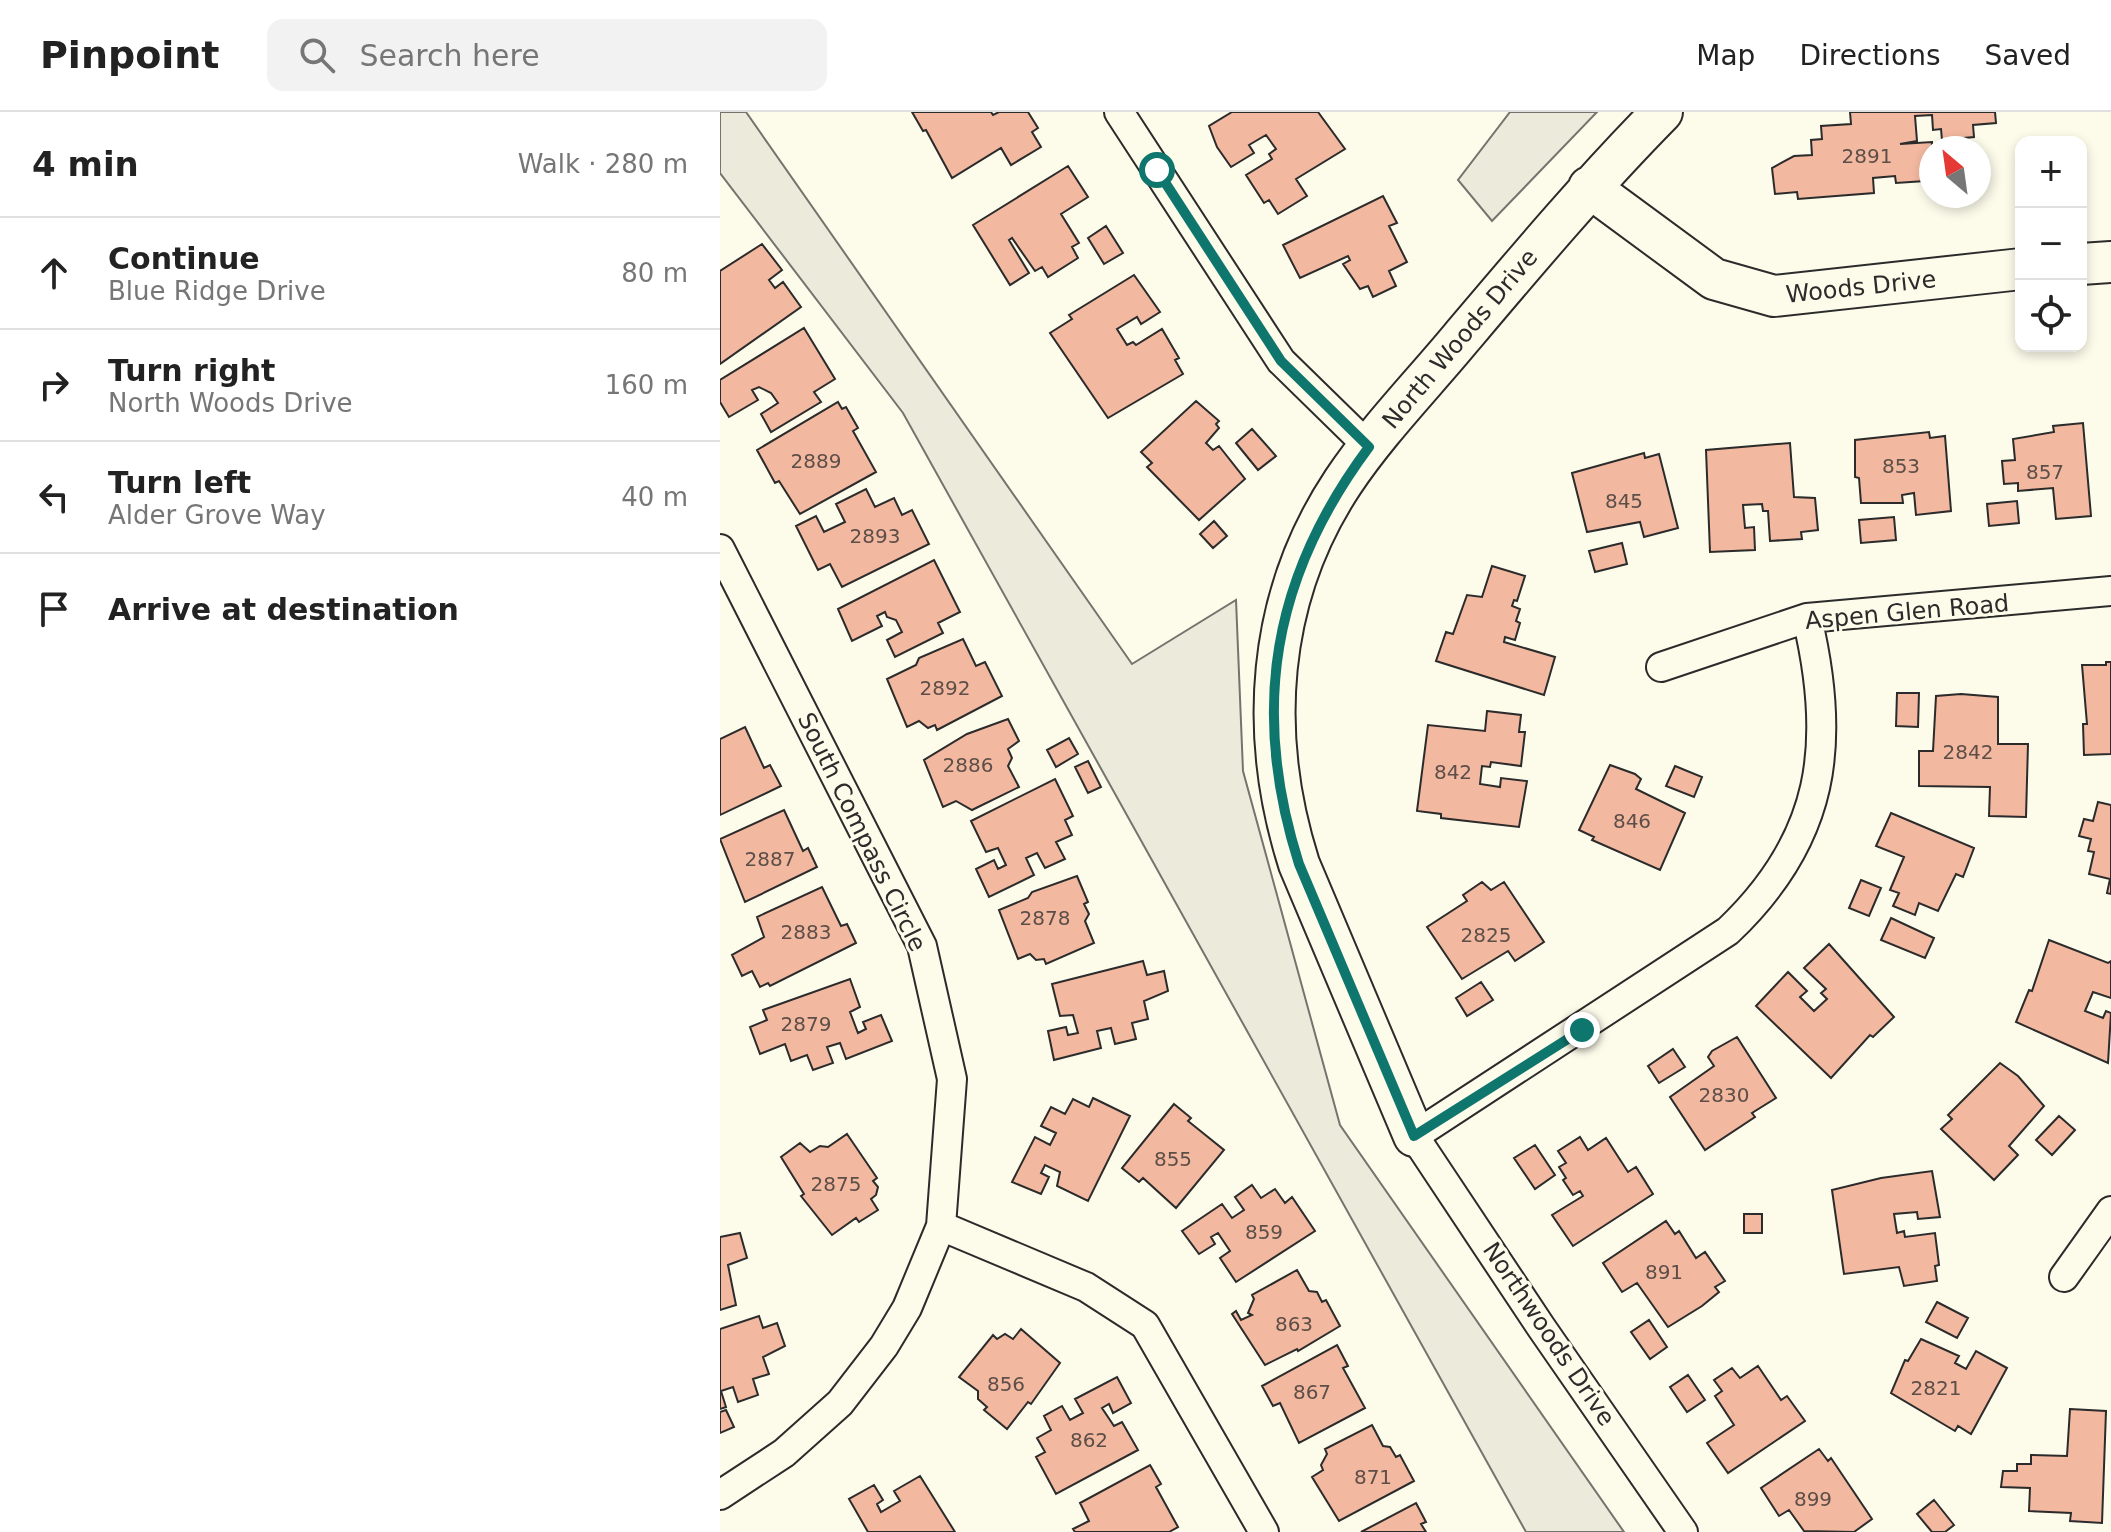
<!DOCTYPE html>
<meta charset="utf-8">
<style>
body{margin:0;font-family:"DejaVu Sans",sans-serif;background:#f2f2f2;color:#222}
.controls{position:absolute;right:24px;top:24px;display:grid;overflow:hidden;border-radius:16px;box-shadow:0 4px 12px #0003}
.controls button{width:72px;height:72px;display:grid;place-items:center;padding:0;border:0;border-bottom:2px solid #e0e0e0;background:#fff;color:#222;font:40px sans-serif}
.compass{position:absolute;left:1199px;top:24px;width:72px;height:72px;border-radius:50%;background:#fff;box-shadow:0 4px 12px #0003;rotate:331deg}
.stop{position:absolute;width:24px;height:24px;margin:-18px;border:6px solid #0f766e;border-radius:50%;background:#fff}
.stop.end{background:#0f766e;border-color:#fff;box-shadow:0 2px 8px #0008}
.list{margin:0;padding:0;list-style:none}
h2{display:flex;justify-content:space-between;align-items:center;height:104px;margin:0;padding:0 32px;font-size:34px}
h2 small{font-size:26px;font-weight:400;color:#767676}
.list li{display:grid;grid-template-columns:52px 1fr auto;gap:24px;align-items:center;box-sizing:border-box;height:112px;padding:0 32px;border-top:2px solid #e0e0e0}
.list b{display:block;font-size:30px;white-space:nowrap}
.list p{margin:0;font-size:26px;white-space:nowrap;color:#767676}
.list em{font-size:26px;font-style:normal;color:#767676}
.icon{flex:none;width:44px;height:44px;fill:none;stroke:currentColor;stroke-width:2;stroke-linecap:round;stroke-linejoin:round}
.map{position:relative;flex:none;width:1391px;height:1420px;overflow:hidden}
header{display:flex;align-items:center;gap:48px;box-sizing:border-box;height:112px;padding:0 40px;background:#fff;border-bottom:2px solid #e0e0e0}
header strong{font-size:38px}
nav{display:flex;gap:44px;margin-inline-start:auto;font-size:28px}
.search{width:560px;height:72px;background:#f2f2f2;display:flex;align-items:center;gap:20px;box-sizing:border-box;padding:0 28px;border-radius:16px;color:#767676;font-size:30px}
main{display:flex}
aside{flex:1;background:#fff}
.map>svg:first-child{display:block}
.green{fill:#ecebdb;stroke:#74746e;stroke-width:2}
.building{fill:#f2b8a0;stroke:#2b2b2b;stroke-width:2}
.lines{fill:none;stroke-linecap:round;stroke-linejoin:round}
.street-casing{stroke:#2b2b2b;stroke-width:32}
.secondary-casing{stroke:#2b2b2b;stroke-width:44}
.street{stroke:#fdfbea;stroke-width:28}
.secondary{stroke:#fdfbea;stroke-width:40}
.route{stroke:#0f766e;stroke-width:10}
.labels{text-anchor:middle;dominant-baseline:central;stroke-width:6;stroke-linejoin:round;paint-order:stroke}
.number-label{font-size:20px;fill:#5d4e48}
.street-label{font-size:24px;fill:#2b2b2b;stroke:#fdfbea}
</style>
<header>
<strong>Pinpoint</strong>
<div class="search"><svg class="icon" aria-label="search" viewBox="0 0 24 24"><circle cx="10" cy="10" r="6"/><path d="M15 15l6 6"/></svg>Search here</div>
<nav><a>Map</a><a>Directions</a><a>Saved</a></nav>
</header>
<main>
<aside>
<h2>4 min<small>Walk · 280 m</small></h2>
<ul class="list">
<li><svg class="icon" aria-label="ahead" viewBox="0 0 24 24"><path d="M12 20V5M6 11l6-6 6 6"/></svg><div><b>Continue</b><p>Blue Ridge Drive</p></div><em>80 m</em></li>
<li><svg class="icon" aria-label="right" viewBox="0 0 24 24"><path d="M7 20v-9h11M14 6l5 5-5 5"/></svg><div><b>Turn right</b><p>North Woods Drive</p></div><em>160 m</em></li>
<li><svg class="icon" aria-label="left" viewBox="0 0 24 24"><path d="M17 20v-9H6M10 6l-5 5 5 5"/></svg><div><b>Turn left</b><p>Alder Grove Way</p></div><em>40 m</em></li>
<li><svg class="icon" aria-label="arrive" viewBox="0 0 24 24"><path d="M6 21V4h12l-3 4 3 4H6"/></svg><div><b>Arrive at destination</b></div></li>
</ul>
</aside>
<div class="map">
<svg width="1391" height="1420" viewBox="0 0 1391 1420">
<rect width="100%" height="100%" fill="#fdfbea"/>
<path class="green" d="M 0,0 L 26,0 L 412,552 L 516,488 L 523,659 L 620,1013 L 904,1420 L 806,1420 L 183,301 L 0,61 Z
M 790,0 L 877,0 L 772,109 L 738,68 Z"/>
<path class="building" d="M 192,0 L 271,0 L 273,3 L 279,0 L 308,0 L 318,16 L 312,20 L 321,35 L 291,53 L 281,36 L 232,66 L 206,18 L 203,19 Z
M 512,0 L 598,0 L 625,37 L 576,67 L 587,84 L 558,102 L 549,88 L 544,91 L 526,63 L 552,47 L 549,42 L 556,37 L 546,23 L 529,33 L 534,41 L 511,55 L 497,35 L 489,14 Z
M 1130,0 L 1275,0 L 1276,11 L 1253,13 L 1254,25 L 1222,28 L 1221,17 L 1213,18 L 1212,3 L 1195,4 L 1197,29 L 1180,32 L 1212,30 L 1211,50 L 1204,51 L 1205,69 L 1176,71 L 1175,64 L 1153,66 L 1154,81 L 1078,87 L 1077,80 L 1055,82 L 1052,56 L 1074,44 L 1092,43 L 1091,28 L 1102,27 L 1101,14 L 1131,12 Z
M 348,54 L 368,85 L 341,102 L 359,131 L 352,135 L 358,146 L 328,165 L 322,155 L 315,159 L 292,126 L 289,128 L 309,161 L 290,173 L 253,113 Z
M 663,84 L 677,111 L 669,114 L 687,150 L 669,159 L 676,174 L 653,185 L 648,174 L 640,177 L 623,152 L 630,148 L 628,144 L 580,166 L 563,133 Z
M 386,114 L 403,141 L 384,152 L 368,126 Z
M 42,132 L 62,158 L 49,168 L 55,176 L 63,170 L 81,195 L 0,252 L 0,159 Z
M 414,163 L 440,200 L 421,212 L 417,205 L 397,217 L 407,233 L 413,230 L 416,233 L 442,217 L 459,246 L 455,248 L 463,262 L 388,306 L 330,221 L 352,207 L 349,203 Z
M 84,216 L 115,267 L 94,280 L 101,290 L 51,320 L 41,302 L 58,291 L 51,281 L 39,275 L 32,278 L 38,288 L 9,305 L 0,290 L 0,268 Z
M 476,289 L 499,309 L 496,312 L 499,316 L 486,331 L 493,338 L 499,334 L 525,367 L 479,408 L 427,355 L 432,351 L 421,340 Z
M 118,290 L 122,297 L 126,295 L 138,316 L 133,319 L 156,360 L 80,402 L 59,369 L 55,371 L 37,338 Z
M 1363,311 L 1371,404 L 1336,407 L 1333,376 L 1298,379 L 1298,371 L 1284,372 L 1282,349 L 1295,348 L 1293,327 L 1334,320 L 1333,314 Z
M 532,317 L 556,344 L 538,358 L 516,331 Z
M 1209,320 L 1210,326 L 1225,324 L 1231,399 L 1196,403 L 1194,381 L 1182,383 L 1183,391 L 1141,391 L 1139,366 L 1135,365 L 1135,328 Z
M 1070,331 L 1074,385 L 1095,386 L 1098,418 L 1081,420 L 1082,427 L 1050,429 L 1048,399 L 1043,399 L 1042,392 L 1023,393 L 1025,416 L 1034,415 L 1035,438 L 990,440 L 986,338 Z
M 924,341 L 925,346 L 939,342 L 958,416 L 924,425 L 920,410 L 867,420 L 852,361 Z
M 146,377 L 155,395 L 174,386 L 182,403 L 192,398 L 209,432 L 122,475 L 110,452 L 98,458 L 76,414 L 96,404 L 104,420 L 125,410 L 116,392 Z
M 1297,389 L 1299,411 L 1269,414 L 1267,392 Z
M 1174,405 L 1176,428 L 1141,431 L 1139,408 Z
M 494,409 L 507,424 L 493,436 L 480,422 Z
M 902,431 L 907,452 L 875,460 L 869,439 Z
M 214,448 L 240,500 L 218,511 L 223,521 L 175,545 L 167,528 L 182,520 L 176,508 L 167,505 L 165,500 L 157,504 L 162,514 L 132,529 L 118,497 Z
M 772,454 L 805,464 L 797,489 L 794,488 L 792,494 L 800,497 L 796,509 L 800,511 L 795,528 L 785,525 L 784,530 L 835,545 L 824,583 L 716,549 L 726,520 L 733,522 L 747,483 L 762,485 Z
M 243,527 L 256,554 L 265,550 L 282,584 L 217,618 L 215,613 L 208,616 L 199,609 L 187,615 L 167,567 L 196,553 L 199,546 Z
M 1386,550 L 1391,550 L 1391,642 L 1364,643 L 1363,612 L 1367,612 L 1362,553 L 1386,553 Z
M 1177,581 L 1199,581 L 1198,615 L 1176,614 Z
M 1241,582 L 1278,585 L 1278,632 L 1308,632 L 1306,705 L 1269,704 L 1270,675 L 1199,674 L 1199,639 L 1213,639 L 1216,584 Z
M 767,599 L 801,603 L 799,620 L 805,620 L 801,654 L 771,650 L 770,655 L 762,654 L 760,672 L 780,675 L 781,666 L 807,669 L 799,715 L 721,706 L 721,702 L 697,699 L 708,613 L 765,619 Z
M 288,607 L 299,629 L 288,637 L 292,646 L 288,654 L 299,675 L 252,698 L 236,689 L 223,695 L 204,648 L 247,622 Z
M 25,615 L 44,656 L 50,653 L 61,674 L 0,703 L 0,627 Z
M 349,626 L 358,642 L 336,655 L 327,638 Z
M 368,649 L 381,675 L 368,681 L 355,655 Z
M 890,653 L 915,662 L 921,667 L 916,677 L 965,701 L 940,758 L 872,728 L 874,725 L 859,718 Z
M 955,654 L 982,665 L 974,685 L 946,674 Z
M 335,667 L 353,704 L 345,708 L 352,723 L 336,730 L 345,747 L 325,756 L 317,741 L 306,746 L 314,763 L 269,785 L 256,757 L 274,748 L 278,757 L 286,753 L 278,736 L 266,740 L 251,709 Z
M 1378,690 L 1391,693 L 1391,782 L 1387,781 L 1390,767 L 1369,762 L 1374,740 L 1368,739 L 1371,727 L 1359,724 L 1364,707 L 1373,709 Z
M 64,698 L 83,739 L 88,736 L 97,755 L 25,790 L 0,727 Z
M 1171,701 L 1254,736 L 1243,765 L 1236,762 L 1218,799 L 1199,791 L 1195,803 L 1173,794 L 1179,781 L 1170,778 L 1184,745 L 1156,734 Z
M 357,764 L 368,790 L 364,792 L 369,802 L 365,809 L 374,831 L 326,852 L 324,847 L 316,848 L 310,842 L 298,847 L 279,798 L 308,786 L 312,780 Z
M 1141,768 L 1161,776 L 1149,804 L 1129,796 Z
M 762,770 L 771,778 L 784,770 L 824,830 L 795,849 L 788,839 L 742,867 L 707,815 L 747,789 L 743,783 Z
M 102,775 L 121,814 L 127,812 L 136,831 L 50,874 L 48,871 L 40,875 L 32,859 L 22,864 L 12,843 L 44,825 L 37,805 Z
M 1171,806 L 1214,826 L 1205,846 L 1161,828 Z
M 1329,828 L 1388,851 L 1391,849 L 1391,886 L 1373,880 L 1365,899 L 1383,906 L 1386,899 L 1391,901 L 1388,951 L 1296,910 L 1309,878 L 1312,879 Z
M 1109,832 L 1174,905 L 1153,925 L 1150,923 L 1111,966 L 1036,894 L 1068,860 L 1087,879 L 1080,885 L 1094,899 L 1107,887 L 1101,881 L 1106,877 L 1084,856 Z
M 423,849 L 427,863 L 444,859 L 448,879 L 424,889 L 428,907 L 412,911 L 416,927 L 395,932 L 391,916 L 377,919 L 381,936 L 334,948 L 328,919 L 346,915 L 348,923 L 358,921 L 353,903 L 340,904 L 332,872 Z
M 130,867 L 140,895 L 130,900 L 138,921 L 146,917 L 143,910 L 161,903 L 172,929 L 126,947 L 120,931 L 107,935 L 113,951 L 93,958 L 87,943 L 71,949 L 65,932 L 40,942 L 30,915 L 47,908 L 43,898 Z
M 761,870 L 773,888 L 747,904 L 736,886 Z
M 1017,925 L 1056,986 L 1032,1001 L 1035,1005 L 985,1038 L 950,985 L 994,954 L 988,945 L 992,939 Z
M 953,937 L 965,955 L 939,971 L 928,954 Z
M 1280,951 L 1298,964 L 1324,994 L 1289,1034 L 1298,1043 L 1274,1068 L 1221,1017 L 1232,1007 L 1228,1003 Z
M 373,986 L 410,1004 L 368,1089 L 337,1074 L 340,1060 L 325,1053 L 321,1061 L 329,1065 L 321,1082 L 292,1070 L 315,1025 L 330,1033 L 336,1021 L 321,1014 L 331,995 L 345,1002 L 353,987 L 369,995 Z
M 454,992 L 471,1006 L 468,1009 L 504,1038 L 456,1096 L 423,1066 L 419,1070 L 402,1056 Z
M 1339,1004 L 1355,1018 L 1332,1043 L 1316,1028 Z
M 127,1022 L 157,1066 L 153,1069 L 158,1075 L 156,1083 L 151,1087 L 158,1098 L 139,1110 L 136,1106 L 112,1123 L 81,1084 L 84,1082 L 61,1045 L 80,1031 L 90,1040 L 100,1034 L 108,1035 Z
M 860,1025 L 868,1038 L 886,1026 L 908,1060 L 916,1055 L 933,1082 L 853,1134 L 832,1103 L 863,1084 L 860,1079 L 853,1083 L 843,1068 L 846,1066 L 839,1055 L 846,1051 L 838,1039 Z
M 815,1033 L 835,1063 L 815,1077 L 794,1046 Z
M 1212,1059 L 1220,1105 L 1198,1107 L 1197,1100 L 1174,1102 L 1177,1121 L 1184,1119 L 1185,1125 L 1215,1121 L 1219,1153 L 1215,1154 L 1217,1169 L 1184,1174 L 1179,1155 L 1124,1162 L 1112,1078 L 1161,1066 Z
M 532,1073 L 541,1086 L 555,1077 L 565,1091 L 572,1085 L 595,1119 L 516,1170 L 500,1146 L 510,1139 L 498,1121 L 491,1125 L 495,1132 L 479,1142 L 462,1119 L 502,1092 L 512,1106 L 524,1098 L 515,1085 Z
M 1024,1102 L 1042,1102 L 1042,1121 L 1024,1121 Z
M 946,1109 L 955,1122 L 959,1119 L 976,1146 L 985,1140 L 1005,1169 L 995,1175 L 999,1180 L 982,1194 L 948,1215 L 917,1171 L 902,1180 L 883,1151 Z
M 20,1121 L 27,1146 L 8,1153 L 16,1193 L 0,1198 L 0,1125 Z
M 577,1158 L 589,1179 L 597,1180 L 602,1190 L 606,1188 L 620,1214 L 578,1239 L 577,1237 L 545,1253 L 512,1202 L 516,1199 L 521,1208 L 532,1203 L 528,1201 L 534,1187 L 532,1183 Z
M 1217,1190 L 1248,1206 L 1237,1226 L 1206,1210 Z
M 39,1204 L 43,1216 L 57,1211 L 65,1234 L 43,1245 L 49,1262 L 33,1267 L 38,1283 L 18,1290 L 13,1275 L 1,1279 L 6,1295 L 0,1297 L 0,1217 Z
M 929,1208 L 947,1235 L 930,1247 L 911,1220 Z
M 301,1217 L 340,1251 L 311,1292 L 308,1290 L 287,1317 L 264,1298 L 267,1295 L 258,1287 L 258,1279 L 239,1265 L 273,1223 L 277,1227 L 285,1222 L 293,1227 Z
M 1201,1227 L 1239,1244 L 1235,1251 L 1246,1257 L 1256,1239 L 1287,1256 L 1251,1322 L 1238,1314 L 1235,1319 L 1171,1281 L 1185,1248 L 1188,1249 Z
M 617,1233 L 628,1254 L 623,1256 L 645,1296 L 579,1331 L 560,1291 L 553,1294 L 542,1274 Z
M 1038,1254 L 1061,1288 L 1067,1284 L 1085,1309 L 1008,1361 L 987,1331 L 1014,1313 L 995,1284 L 1002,1279 L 994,1268 L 1012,1256 L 1020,1266 Z
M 968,1263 L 985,1288 L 967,1300 L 950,1275 Z
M 397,1265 L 411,1291 L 393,1301 L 389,1292 L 382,1296 L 394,1314 L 402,1310 L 418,1338 L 336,1382 L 316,1345 L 325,1340 L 317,1326 L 331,1318 L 324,1304 L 342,1294 L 350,1308 L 363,1301 L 355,1287 Z
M 1350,1297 L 1386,1299 L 1382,1411 L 1350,1409 L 1351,1401 L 1309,1399 L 1310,1376 L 1281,1375 L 1283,1359 L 1297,1359 L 1297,1352 L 1311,1352 L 1311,1343 L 1347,1344 Z
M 6,1298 L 14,1315 L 0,1321 L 0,1300 Z
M 652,1313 L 663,1334 L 670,1335 L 676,1345 L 680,1343 L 694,1369 L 619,1409 L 592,1365 L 603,1358 L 601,1353 L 607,1342 L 605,1337 Z
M 1099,1337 L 1108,1349 L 1111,1346 L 1152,1407 L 1134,1420 L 1084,1419 L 1069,1398 L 1059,1404 L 1041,1376 Z
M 430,1353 L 441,1372 L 436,1375 L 458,1415 L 449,1420 L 355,1420 L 353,1417 L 369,1409 L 360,1391 Z
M 200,1364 L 235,1420 L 148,1420 L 129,1387 L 154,1373 L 163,1388 L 157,1392 L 161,1400 L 180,1389 L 174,1379 Z
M 1214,1388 L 1234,1413 L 1225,1420 L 1212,1420 L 1197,1402 Z
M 696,1391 L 706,1410 L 701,1412 L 706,1420 L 641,1420 Z"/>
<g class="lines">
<g class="street-casing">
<path id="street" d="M 399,0 L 561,249 L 649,335
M 0,437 L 202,834 L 232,967 L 221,1114 L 187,1196 L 164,1234 L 120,1291 L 64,1341 L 0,1383
M 941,555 L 1087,506 L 1391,479
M 221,1114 L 366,1175 L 425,1213 L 544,1420
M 1344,1165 L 1391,1099
M 963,1420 L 821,1215 L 694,1024 L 1008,819 C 1105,727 1117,632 1087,506"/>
</g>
<g class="secondary-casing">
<path id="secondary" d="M 869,75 L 994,167 L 1054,184 L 1301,157
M 1361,152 L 1391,150
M 694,1024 L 579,752 C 538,623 546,486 623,370 C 657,319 702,273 741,226 C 807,148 871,72 942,0"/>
</g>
<use href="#street" class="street"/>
<use href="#secondary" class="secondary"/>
</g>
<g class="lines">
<path class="route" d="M 437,58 L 561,249 L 649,335 C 552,465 530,598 579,752 L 694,1024 L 862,918"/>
</g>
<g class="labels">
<g class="number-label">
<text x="1147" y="44">2891</text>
<text x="96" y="349">2889</text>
<text x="1181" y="354">853</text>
<text x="1325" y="360">857</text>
<text x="904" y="389">845</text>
<text x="155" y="424">2893</text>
<text x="225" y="576">2892</text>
<text x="1248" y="640">2842</text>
<text x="248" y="653">2886</text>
<text x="733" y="660">842</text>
<text x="912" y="709">846</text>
<text x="50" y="747">2887</text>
<text x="325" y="806">2878</text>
<text x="86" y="820">2883</text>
<text x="766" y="823">2825</text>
<text x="86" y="912">2879</text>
<text x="1004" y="983">2830</text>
<text x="453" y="1047">855</text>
<text x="116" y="1072">2875</text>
<text x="544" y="1120">859</text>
<text x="944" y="1160">891</text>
<text x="574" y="1212">863</text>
<text x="286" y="1272">856</text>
<text x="1216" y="1276">2821</text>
<text x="592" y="1280">867</text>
<text x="369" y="1328">862</text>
<text x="653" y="1365">871</text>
<text x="1093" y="1387">899</text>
</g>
<g class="street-label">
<text transform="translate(1141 175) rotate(-6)">Woods Drive</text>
<text transform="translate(740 227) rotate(-50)">North Woods Drive</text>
<text transform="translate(1187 500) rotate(-5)">Aspen Glen Road</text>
<text transform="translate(142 720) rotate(64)">South Compass Circle</text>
<text transform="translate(829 1222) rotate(56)">Northwoods Drive</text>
</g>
</g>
</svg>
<div class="controls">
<button>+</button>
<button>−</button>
<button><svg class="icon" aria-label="locate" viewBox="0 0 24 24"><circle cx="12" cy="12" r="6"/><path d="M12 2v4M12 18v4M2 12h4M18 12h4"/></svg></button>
</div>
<svg class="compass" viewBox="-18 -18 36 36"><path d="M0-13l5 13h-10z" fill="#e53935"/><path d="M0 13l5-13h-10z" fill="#767676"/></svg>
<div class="stop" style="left:437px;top:58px"></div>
<div class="stop end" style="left:862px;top:918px"></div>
</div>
</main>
